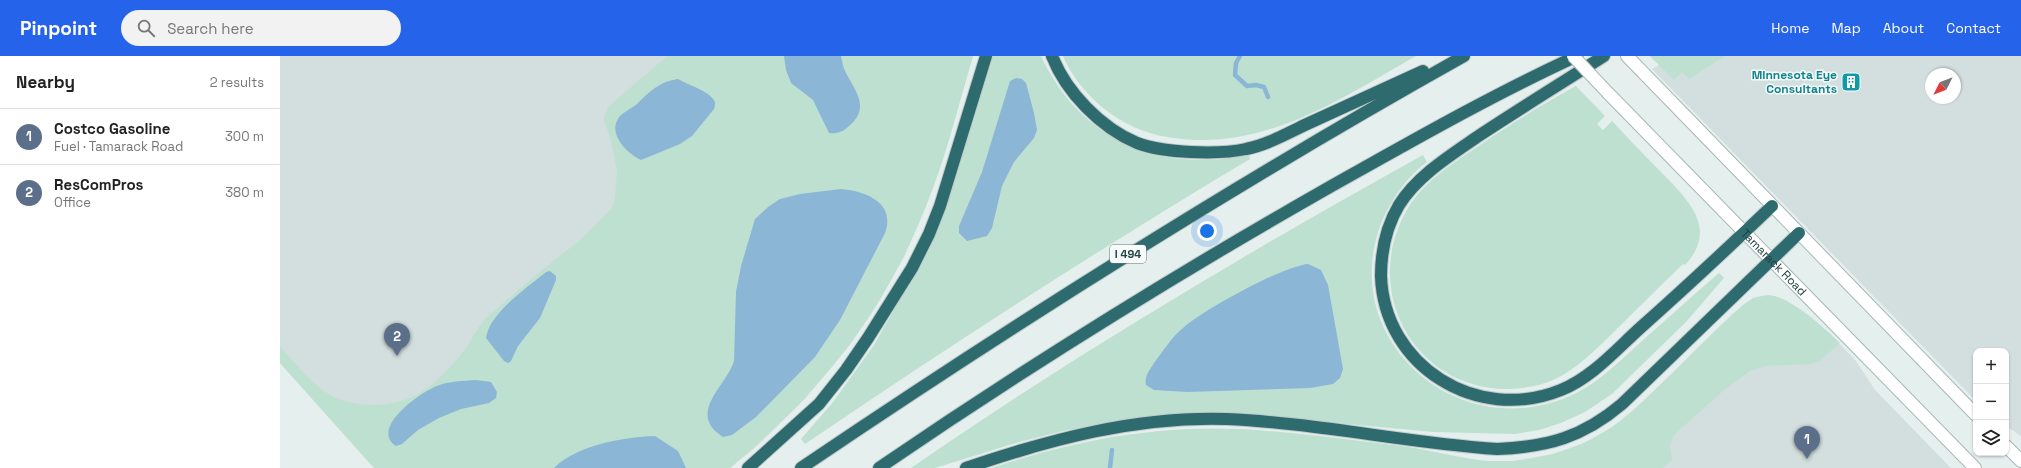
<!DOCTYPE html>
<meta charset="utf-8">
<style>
body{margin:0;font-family:"Space Grotesk",sans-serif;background:#f2f2f2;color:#222}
.controls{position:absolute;right:12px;bottom:12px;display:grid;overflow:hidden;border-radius:8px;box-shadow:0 1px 3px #0004}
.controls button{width:36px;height:36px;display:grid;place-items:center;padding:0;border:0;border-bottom:1px solid #e0e0e0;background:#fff;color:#222;font:20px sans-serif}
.compass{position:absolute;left:1645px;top:12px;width:36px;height:36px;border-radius:50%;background:#fff;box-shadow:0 1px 3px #0004;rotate:228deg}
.you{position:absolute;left:927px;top:175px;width:14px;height:14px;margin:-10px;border:3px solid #fff;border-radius:50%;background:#1a73e8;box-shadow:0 0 0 6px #1a73e833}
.badge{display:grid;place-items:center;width:26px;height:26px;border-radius:50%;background:#2563eb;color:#fff;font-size:13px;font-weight:700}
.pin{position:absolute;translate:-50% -33px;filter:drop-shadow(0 1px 2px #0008)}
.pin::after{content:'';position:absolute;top:21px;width:14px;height:12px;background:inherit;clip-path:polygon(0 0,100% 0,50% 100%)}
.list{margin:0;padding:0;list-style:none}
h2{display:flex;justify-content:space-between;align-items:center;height:52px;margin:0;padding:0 16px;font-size:17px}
h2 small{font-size:13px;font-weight:400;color:#767676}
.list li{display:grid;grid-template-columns:26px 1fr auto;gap:12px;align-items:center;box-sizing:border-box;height:56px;padding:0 16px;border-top:1px solid #e0e0e0}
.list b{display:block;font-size:15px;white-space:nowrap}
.list p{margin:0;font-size:13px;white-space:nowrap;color:#767676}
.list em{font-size:13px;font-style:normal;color:#767676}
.icon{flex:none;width:22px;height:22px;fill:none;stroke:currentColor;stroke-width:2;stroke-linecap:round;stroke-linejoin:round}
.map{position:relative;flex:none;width:1741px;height:412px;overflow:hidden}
header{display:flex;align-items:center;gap:24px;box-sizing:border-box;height:56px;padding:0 20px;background:#2563eb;color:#fff}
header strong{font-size:19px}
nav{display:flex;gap:22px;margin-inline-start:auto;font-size:14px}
.search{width:280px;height:36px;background:#f2f2f2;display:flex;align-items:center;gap:10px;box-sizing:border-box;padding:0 14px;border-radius:22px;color:#767676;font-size:15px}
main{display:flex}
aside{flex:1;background:#fff}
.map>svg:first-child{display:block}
.built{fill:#d3dfde;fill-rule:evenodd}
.green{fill:#bee0d0}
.water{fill:#8cb6d5}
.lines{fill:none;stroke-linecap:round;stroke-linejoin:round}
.stream{stroke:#8cb6d5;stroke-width:4.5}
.tertiary-casing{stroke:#a7b8b6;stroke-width:14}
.motorway-casing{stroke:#c1caca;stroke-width:14}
.tertiary{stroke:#fff;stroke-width:12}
.motorway{stroke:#2e6b6f;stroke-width:12}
.tertiary-bridge-casing{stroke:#a7b8b6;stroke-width:14;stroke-linecap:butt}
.tertiary-bridge{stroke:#fff;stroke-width:12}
.labels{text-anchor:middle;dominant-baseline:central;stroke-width:3;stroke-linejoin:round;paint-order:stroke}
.shield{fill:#f6fbfa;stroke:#627a79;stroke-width:1}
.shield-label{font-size:11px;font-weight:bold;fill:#234242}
.culture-label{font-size:12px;font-weight:bold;fill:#0d838f;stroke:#f6fbfa;text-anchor:end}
.street-label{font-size:12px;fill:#234242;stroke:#f6fbfa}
</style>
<header>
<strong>Pinpoint</strong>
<div class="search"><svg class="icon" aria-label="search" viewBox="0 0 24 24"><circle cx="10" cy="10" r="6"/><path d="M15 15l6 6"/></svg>Search here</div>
<nav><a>Home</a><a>Map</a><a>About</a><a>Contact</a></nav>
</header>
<main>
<aside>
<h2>Nearby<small>2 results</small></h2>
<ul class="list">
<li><span class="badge" style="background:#5c6f8a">1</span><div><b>Costco Gasoline</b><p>Fuel · Tamarack Road</p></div><em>300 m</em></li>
<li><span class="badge" style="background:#5c6f8a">2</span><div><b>ResComPros</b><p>Office</p></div><em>380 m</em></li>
</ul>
</aside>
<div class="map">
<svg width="1741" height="412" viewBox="0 0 1741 412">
<rect width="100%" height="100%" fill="#e5efed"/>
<path class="built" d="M 0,0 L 693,0 L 665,96 L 646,150 L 624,201 L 597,249 L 569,290 L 525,343 L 477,390 L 450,412 L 94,412 L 0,307 Z
M 1370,0 L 1741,0 L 1741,380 L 1726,370 L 1726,295 L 1696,295 L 1696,345 L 1372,13 L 1379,9 ZM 1651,18 L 1675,18 L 1675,42 L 1651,42 Z
M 1485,239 L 1498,241 L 1507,245 L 1554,282 L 1576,305 L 1595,334 L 1671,412 L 712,412 L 761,397 L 830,381 L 880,375 L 925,373 L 962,373 L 1007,377 L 1129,391 L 1202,405 L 1233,405 L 1273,398 L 1304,387 L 1332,371 L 1358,350 L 1463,249 L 1473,242 Z"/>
<path class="green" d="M 387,0 L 693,0 C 678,50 666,102 646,150 C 602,261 540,336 450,412 L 94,412 L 0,307 L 0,290 C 15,307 31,327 50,339 C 74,352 112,352 136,339 C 152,331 167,314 179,301 C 190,289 195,273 207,261 L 257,218 L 300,184 L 332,152 L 335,142 L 337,115 L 332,89 L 325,67 L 324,61 L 328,51 Z
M 710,0 L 761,0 C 801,85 878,117 969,99 L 970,103 C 819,193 671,289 525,388 L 521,383 L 553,346 L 594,289 L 637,213 Z
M 783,0 L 1136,0 C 1067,39 999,86 916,84 C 891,83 868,79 846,67 C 819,53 795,28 783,0 Z
M 1370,0 L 1445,0 L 1409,23 L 1402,16 L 1394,24 Z
M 1296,30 L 1325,60 L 1317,68 L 1323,74 L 1332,65 C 1348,82 1363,98 1379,114 C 1406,142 1440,171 1405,209 L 1403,208 C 1381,229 1359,251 1337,273 C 1317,292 1298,313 1273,324 C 1257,331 1240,333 1223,333 C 1130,329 1081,230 1128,152 C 1144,126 1169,110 1194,93 C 1227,70 1261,49 1296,30 Z
M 1143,99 L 1147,106 C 1127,121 1113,141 1103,163 C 1054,279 1173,387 1285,342 C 1314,331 1339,306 1362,285 C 1388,262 1413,239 1439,217 L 1444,222 L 1406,266 L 1332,338 L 1305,356 L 1281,367 L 1259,374 L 1235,378 L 1153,376 L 983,360 L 839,366 L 783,375 L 739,386 L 655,412 L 631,412 C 796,298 968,196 1143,99 Z
M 1489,239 C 1513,242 1543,271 1560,287 L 1540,305 L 1530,308 L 1486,310 L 1470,315 L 1444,334 L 1394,379 L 1390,389 L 1392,404 L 1383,412 L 712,412 C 792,385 875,369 960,373 C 1016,376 1072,384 1127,391 C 1149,394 1170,400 1191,403 C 1232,410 1277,401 1314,382 C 1340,369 1360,348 1381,328 C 1408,302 1434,274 1463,249 L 1473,242 Z"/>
<path class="water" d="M 504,0 L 561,0 C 562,5 563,11 565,15 C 575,35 591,51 569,70 C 563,76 557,78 549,77 L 533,44 L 511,27 L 506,14 Z
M 736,22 L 742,23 L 746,27 L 754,57 L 757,74 L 754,82 L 734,106 L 722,130 L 712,172 L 707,180 L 687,185 L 679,177 L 679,170 L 702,116 L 730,25 Z
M 398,23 C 408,29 427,34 434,44 C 436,47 435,50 434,53 L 412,80 L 400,88 L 361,104 C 348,98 328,79 338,63 C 341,57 351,53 357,48 C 369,36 380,25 398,23 Z
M 561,133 C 586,135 616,147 605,177 L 560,264 L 535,301 L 476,361 L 452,379 L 443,381 C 406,357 446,331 454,305 L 456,236 L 461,210 L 475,163 L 488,151 L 500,143 L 520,138 Z
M 1028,208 L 1041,214 L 1048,229 L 1063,313 L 1060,322 L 1053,328 L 1030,332 L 908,336 L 874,334 L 866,329 C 864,320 870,314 874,307 C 883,295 892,281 903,272 C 925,253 1001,211 1028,208 Z
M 270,215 L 276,220 L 276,224 L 260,262 L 238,290 L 231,305 L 228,307 L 224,305 L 206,282 C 209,257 247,232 266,216 Z
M 196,324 L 211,326 L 217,336 L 216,342 L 209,347 L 181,353 L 159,362 L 138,374 L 122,388 L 116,390 C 89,372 141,336 157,330 C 169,325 183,325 196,324 Z
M 375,380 L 398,395 L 406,412 L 274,412 C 297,389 344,381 375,380 Z"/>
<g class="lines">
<path class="stream" d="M 960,0 L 956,7 L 955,19 L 967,30 L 976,29 L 984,31 L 988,41
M 830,412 L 832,394"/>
<g class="tertiary-casing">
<g id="tertiary">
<path d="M 1347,0 L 1696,359"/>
<path id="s1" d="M 1328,37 L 1695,412"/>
<path d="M 1726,390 L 1741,405"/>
</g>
</g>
<g class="motorway-casing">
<path id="motorway" d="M 772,0 C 786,36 821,72 857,87 C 884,97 938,99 966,93 C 987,89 1008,77 1027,68 C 1066,50 1104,33 1143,15
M 1324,0 C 1283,26 1241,52 1200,79 C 1171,99 1138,119 1119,149 C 1106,171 1101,195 1101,220 C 1104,310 1197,368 1281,334 C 1311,322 1335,295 1359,273 C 1404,233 1448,192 1492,150
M 468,412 L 539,348 L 566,314 L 588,282 L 632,212 L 649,178 L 660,150 L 706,0
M 521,412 C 737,266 957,127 1184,0
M 599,412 C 745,312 895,219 1048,132 C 1130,86 1212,39 1297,0
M 686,412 C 771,383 857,360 947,363 C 1038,367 1127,387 1217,393 C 1268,391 1303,381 1342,348 L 1519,177"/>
</g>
<use href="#tertiary" class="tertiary"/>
<use href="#motorway" class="motorway"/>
<g class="tertiary-bridge-casing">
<path id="tertiary-bridge" d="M 1293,0 L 1328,37"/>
</g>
<use href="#tertiary-bridge" class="tertiary-bridge"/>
</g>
<defs>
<g id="building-square" transform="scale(1)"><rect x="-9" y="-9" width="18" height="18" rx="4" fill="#0f9aa8" stroke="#f6fbfa"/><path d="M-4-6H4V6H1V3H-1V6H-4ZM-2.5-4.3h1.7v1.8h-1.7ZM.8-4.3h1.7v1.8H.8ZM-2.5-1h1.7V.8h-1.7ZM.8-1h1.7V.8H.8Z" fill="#fff"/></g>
</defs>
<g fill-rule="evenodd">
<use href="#building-square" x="1571" y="26"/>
</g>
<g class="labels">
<rect class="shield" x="830" y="189" width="36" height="18" rx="3"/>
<g class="shield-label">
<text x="848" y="198">I 494</text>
</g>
<g class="culture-label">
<text x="1557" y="19">Minnesota Eye<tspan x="1557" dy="14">Consultants</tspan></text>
</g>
<g class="street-label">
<text stroke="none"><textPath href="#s1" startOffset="237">Tamarack Road</textPath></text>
</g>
</g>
</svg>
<div class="controls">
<button>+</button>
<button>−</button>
<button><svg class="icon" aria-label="layers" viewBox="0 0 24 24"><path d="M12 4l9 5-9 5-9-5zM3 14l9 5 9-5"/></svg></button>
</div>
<svg class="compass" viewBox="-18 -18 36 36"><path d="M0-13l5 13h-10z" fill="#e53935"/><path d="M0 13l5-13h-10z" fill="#767676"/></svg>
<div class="you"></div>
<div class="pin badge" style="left:1527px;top:403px;background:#5c6f8a">1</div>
<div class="pin badge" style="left:117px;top:300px;background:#5c6f8a">2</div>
</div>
</main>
